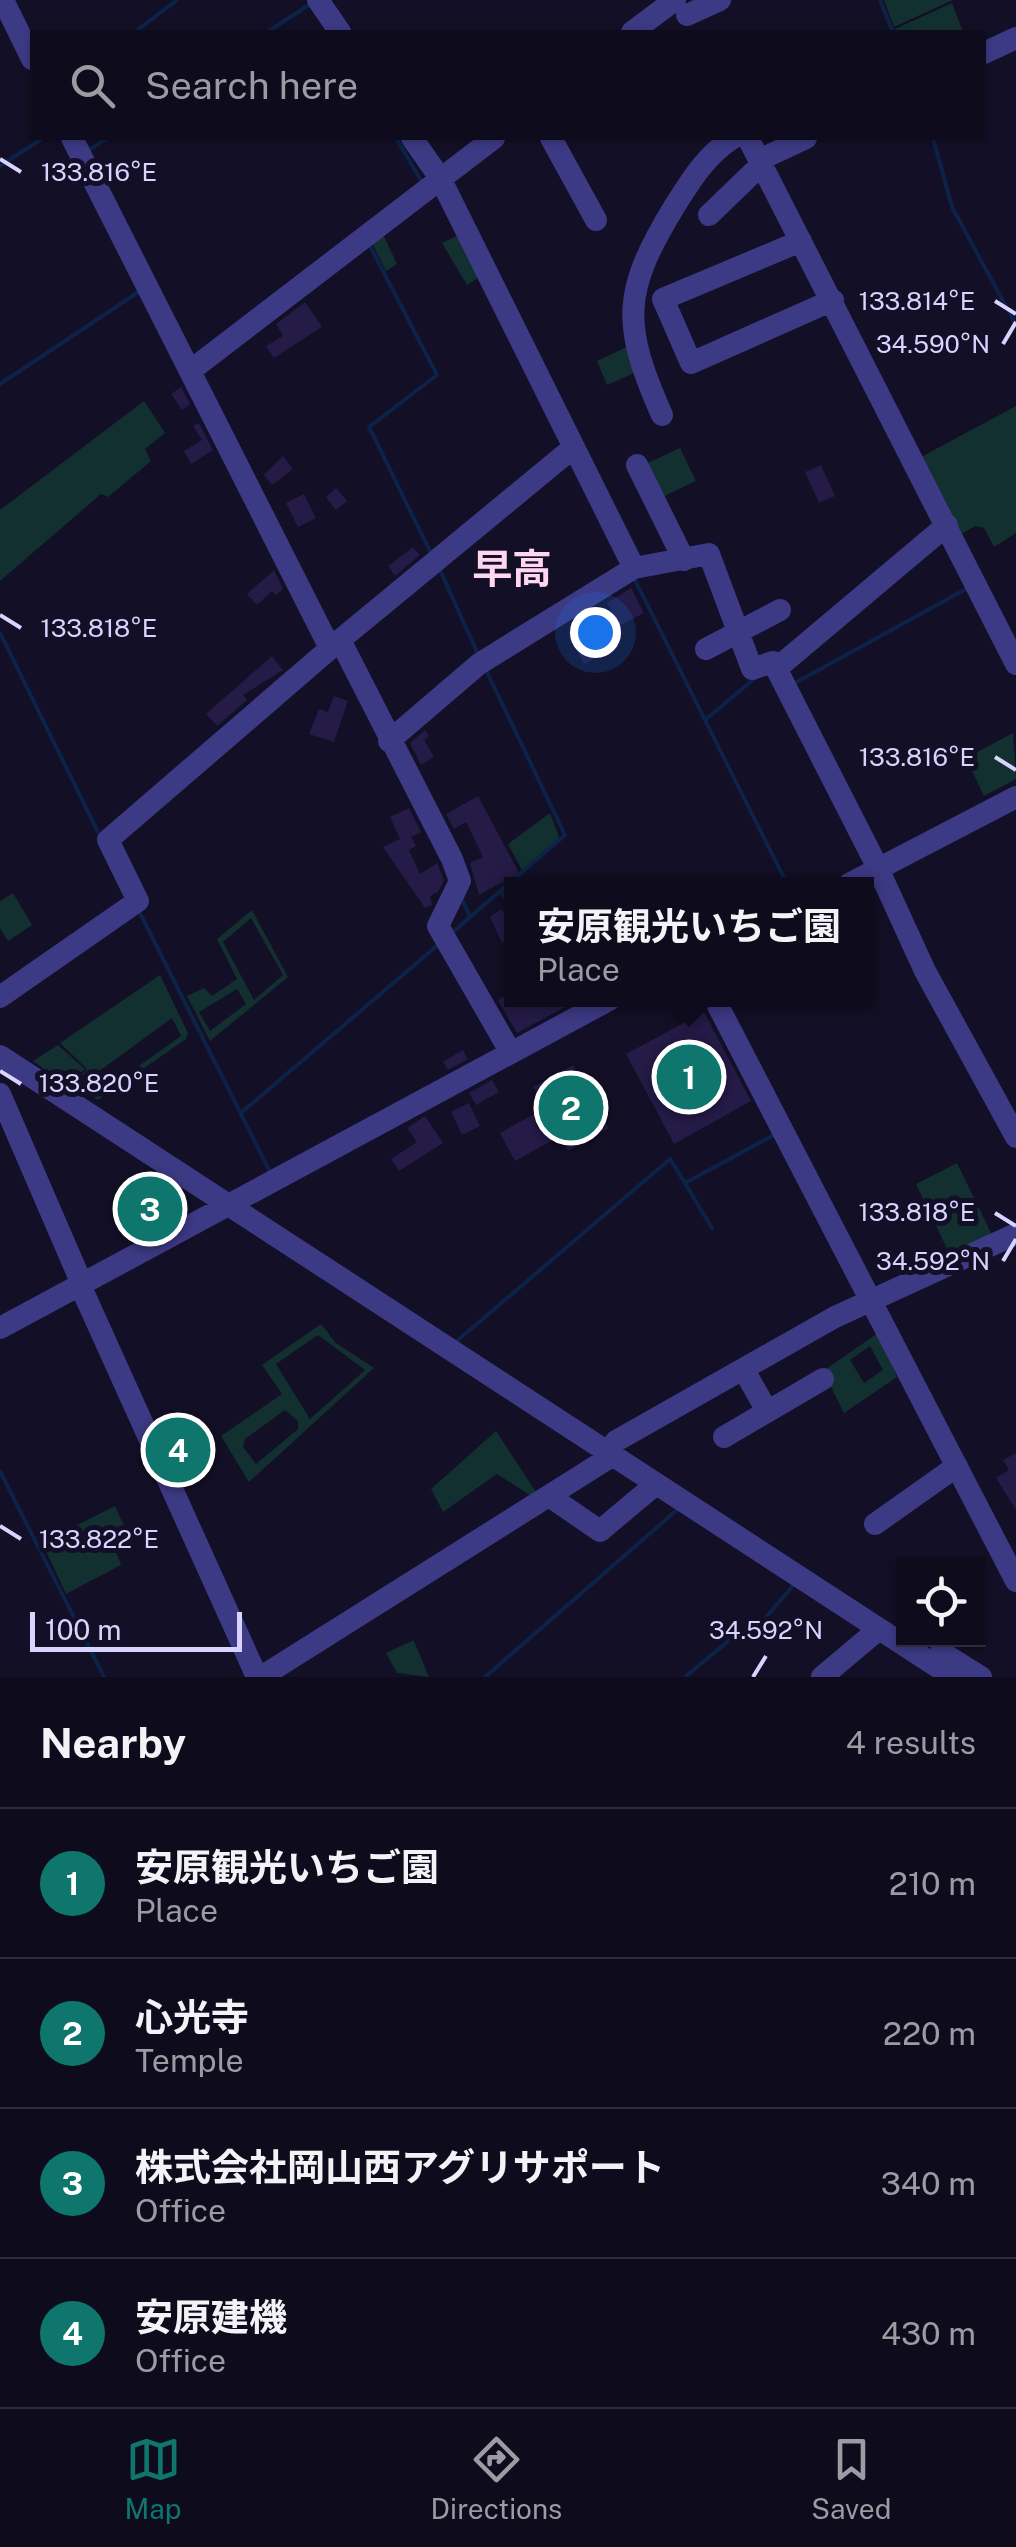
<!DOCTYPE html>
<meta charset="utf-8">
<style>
body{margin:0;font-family:"Public Sans","Noto Sans JP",sans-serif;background:#171425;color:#f1f3f6}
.controls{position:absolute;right:30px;bottom:30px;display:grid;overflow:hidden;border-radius:0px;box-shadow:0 2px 8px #0004}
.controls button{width:90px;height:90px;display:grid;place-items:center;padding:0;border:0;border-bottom:2px solid #2e2b3b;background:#0e0b1c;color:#f1f3f6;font:50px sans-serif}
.scale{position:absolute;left:30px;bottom:25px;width:212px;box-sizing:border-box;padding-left:10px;border:5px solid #d9d4ff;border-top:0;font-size:28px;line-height:35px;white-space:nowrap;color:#d9d4ff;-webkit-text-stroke:8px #130f26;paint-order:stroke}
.you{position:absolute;left:595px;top:632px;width:35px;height:35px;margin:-25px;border:8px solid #fff;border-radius:50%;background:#1a73e8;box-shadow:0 0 0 15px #1a73e833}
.badge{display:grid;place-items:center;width:65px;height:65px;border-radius:50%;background:#0f766e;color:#fff;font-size:32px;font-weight:700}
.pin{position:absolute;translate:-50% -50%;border:5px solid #fff;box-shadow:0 2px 10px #0006}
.popup{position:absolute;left:504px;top:877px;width:370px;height:130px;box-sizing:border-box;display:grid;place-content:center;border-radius:0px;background:#0e0b1c;filter:drop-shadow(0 2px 8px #0005);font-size:32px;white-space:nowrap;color:#9b9ba3}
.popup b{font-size:38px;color:#f1f3f6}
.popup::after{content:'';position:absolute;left:50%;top:100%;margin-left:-20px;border:20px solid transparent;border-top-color:#0e0b1c}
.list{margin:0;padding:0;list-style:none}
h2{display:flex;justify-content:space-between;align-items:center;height:130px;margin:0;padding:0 40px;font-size:42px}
h2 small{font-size:32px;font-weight:400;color:#9b9ba3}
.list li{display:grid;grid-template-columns:65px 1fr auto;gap:30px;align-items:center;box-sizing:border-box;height:150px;padding:0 40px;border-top:2px solid #2e2b3b}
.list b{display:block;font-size:38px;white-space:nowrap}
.list p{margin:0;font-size:32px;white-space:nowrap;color:#9b9ba3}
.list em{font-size:32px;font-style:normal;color:#9b9ba3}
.icon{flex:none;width:55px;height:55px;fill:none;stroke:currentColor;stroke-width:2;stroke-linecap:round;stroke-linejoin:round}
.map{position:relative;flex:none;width:1016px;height:1677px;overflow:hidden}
.search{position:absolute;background:#0e0b1c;box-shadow:0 2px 8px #0004;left:30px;right:30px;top:30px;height:110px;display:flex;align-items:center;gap:25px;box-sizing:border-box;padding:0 35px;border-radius:0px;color:#9b9ba3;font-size:38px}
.sheet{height:730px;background:#0e0b1c}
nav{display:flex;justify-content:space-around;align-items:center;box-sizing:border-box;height:140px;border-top:2px solid #2e2b3b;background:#0e0b1c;font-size:28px;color:#9b9ba3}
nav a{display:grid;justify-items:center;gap:5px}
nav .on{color:#0f766e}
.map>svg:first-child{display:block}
.green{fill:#12302f;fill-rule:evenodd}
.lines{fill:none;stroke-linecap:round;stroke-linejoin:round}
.stream{stroke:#0c2248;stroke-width:4}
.building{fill:#241b47}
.minor{stroke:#3d3a85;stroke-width:22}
.ticks{fill:none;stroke:#d9d4ff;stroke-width:4}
.labels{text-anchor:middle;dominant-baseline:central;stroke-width:10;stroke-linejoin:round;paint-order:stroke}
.quarter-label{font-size:40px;font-weight:bold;fill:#ffd6f0;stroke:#130f26}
.ticks-label{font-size:25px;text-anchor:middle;fill:#d9d4ff;stroke:#130f26;stroke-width:10;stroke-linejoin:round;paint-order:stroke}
</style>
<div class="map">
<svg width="1016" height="1677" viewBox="0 0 1016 1677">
<rect width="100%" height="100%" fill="#130f26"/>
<path class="green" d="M 884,0 L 953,0 L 894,27 Z
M 952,3 L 963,32 L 897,32 L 895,29 Z
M 381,230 L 397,264 L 386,271 L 370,239 Z
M 457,236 L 478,278 L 467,285 L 442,243 Z
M 635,343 L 643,369 L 607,385 L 597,361 Z
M 144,401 L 165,433 L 145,449 L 151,461 L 108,497 L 101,494 L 0,581 L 0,510 Z
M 1016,406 L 1016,533 L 994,547 L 984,528 L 975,526 L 957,537 L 921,457 Z
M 680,448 L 696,481 L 658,499 L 641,466 Z
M 1013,733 L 1016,779 L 984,796 L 966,758 Z
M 550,813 L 560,839 L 522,870 L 508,844 Z
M 13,893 L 32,925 L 8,941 L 0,928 L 0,901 Z
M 252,910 L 288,977 L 210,1041 L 187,996 L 204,988 L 212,996 L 237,979 L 217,939 ZM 251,918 L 283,975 L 254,1000 L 223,942 ZM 237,989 L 246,1004 L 210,1031 L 199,1012 Z
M 160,975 L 188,1033 L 186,1039 L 98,1100 L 73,1083 L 87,1069 L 60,1043 ZM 172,1018 L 181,1036 L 98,1095 L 83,1083 Z
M 58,1045 L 85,1069 L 67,1086 L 33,1061 Z
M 957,1163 L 993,1237 L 951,1257 L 916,1184 Z
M 321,1324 L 336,1343 L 374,1368 L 249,1482 L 221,1436 L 282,1394 L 262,1365 ZM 318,1335 L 365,1370 L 310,1419 L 276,1364 ZM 285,1410 L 298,1421 L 298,1429 L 256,1464 L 243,1447 L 245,1439 Z
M 878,1333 L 897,1377 L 844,1413 L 823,1371 ZM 870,1346 L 883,1370 L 864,1383 L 850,1360 Z
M 496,1431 L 536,1492 L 531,1496 L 497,1474 L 443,1512 L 431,1489 Z
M 115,1506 L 125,1528 L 110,1536 L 121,1565 L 66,1594 L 42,1543 Z
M 414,1640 L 414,1641 L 429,1677 L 397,1673 L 386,1653 Z"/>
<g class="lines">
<path class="stream" d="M 880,0 L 893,32
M 135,32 L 177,0
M 267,32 L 312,3
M 396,138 L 423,184
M 933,138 L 952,207 L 1016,325
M 87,151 L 108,138
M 0,166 L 43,138
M 369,244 L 437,375 L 369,427 L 431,553
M 0,384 L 137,293
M 440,570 L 477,652
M 635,580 L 787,884
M 0,633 L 99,834
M 795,683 L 966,589
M 705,720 L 755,678
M 830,884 L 839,879
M 501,892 L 512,907
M 462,899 L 470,917
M 138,909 L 270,1172
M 454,931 L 565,835 L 486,670
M 575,1000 L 577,1003
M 241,1113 L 439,944
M 686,1185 L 712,1228
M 457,1341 L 670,1159 L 685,1183 L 774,1135
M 0,1471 L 104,1677
M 485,1677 L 678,1509
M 685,1677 L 738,1633 L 751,1635 L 796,1582"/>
</g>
<path class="building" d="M 305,302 L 322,327 L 274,358 L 266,346 L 283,336 L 276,324 Z
M 181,387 L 190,404 L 182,410 L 171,394 Z
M 199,423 L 213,450 L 191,464 L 184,451 L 202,440 L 193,426 Z
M 283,456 L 293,469 L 272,485 L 264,475 Z
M 821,465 L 835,496 L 819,503 L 805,472 Z
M 336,488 L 347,501 L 336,510 L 326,497 Z
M 304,494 L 316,518 L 298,527 L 286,503 Z
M 413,547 L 420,555 L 395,576 L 388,566 Z
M 274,570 L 283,589 L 276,595 L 272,591 L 257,605 L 247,594 Z
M 631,588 L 644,613 L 619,626 L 607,603 Z
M 582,624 L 598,656 L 584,664 L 568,632 Z
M 272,656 L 283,670 L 243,695 L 247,700 L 217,726 L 206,714 Z
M 334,696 L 348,701 L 334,742 L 309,734 L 319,709 L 328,712 Z
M 425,730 L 429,736 L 424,740 L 434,757 L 421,765 L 410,743 Z
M 478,796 L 519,873 L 479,895 L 470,863 L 483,857 L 466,822 L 454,829 L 446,814 Z
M 409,808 L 421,832 L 411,837 L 416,846 L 409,850 L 420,874 L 437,863 L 444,880 L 438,892 L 430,896 L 432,905 L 425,908 L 383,847 L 400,839 L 390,817 Z
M 501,909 L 512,922 L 512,935 L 502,943 L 490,917 Z
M 508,994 L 514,1006 L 526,1000 L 562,1000 L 565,1007 L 517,1033 L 498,1000 Z
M 704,1012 L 751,1101 L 674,1144 L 626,1054 Z
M 463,1050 L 468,1059 L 448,1070 L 443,1062 Z
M 573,1065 L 609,1128 L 568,1151 L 560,1136 L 515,1161 L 500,1133 L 545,1108 L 533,1087 Z
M 492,1080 L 499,1092 L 476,1105 L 469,1093 Z
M 469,1103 L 480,1126 L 462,1135 L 451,1112 Z
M 425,1116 L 443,1143 L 399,1171 L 391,1159 L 417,1142 L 407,1128 Z
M 165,1186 L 176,1202 L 138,1231 L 126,1215 Z
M 179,1427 L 197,1463 L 181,1471 L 164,1434 Z
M 1016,1453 L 1016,1510 L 996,1478 L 1009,1470 L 1003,1460 Z"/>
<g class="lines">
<path class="minor" d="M 3,0 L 32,59
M 318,0 L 340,32
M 687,15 L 720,0
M 632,32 L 675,0
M 984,53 L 1016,38
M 72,138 L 330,648
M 412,138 L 440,178 L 634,568
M 551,138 L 596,220
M 748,138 L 1016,664
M 759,160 L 806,138
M 709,215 L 762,164
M 801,241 L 663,299 L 691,363 L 833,300
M 190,371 L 494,138
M 662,415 C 621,323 623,291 674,207 C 691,180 706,155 733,138
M 637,465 L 684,560
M 340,640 L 452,859 L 460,881 L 438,926 L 511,1053
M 706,649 L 780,610
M 776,669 L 947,525
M 389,741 L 479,664 L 634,568 L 709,554 L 752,669 L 773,662 L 876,864 L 925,971 L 1016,1137
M 849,884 L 1016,797
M 0,997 L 138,901 L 108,840 L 340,640 L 574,447
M 715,1000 L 1016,1581
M 0,1056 L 953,1677
M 0,1094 L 82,1284
M 80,1285 L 257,1677
M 0,1328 L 609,1000
M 744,1370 L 767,1411
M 724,1437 L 823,1379
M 608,1452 L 616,1441 L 835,1317 L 1016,1234
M 549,1496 L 600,1531 L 656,1484
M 875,1524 L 957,1466
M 941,1652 L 981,1677
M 261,1677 L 612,1456
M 822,1677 L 879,1629"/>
</g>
<path class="ticks" d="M 0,159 L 21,172M 995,301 L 1016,314M 1003,344 L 1016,322M 0,615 L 21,628M 995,757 L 1016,770M 0,1071 L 21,1084M 995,1213 L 1016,1226M 1003,1261 L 1016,1239M 0,1526 L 21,1539M 753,1677 L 766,1656"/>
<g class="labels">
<g class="quarter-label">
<text x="512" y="568">早高</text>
</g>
</g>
<g class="ticks-label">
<text x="99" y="181">133.816°E</text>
<text x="917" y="310">133.814°E</text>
<text x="933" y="353">34.590°N</text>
<text x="99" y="637">133.818°E</text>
<text x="917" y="766">133.816°E</text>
<text x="99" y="1092">133.820°E</text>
<text x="917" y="1221">133.818°E</text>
<text x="933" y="1270">34.592°N</text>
<text x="99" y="1548">133.822°E</text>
<text x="766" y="1639">34.592°N</text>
</g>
</svg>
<div class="controls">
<button><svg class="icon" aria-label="locate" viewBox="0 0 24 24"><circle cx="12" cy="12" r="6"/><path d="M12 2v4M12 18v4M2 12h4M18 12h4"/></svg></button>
</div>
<div class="scale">100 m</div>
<div class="you"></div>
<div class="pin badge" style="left:689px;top:1077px">1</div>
<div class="popup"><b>安原観光いちご園</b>Place</div>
<div class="pin badge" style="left:571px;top:1108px">2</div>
<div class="pin badge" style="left:150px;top:1209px">3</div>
<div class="pin badge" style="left:178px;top:1450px">4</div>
<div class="search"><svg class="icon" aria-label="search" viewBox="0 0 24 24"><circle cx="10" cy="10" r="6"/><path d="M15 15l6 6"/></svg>Search here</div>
</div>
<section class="sheet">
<h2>Nearby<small>4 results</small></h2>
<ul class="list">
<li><span class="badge">1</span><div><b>安原観光いちご園</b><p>Place</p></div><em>210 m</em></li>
<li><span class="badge">2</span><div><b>心光寺</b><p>Temple</p></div><em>220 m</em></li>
<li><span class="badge">3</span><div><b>株式会社岡山西アグリサポート</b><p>Office</p></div><em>340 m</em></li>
<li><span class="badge">4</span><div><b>安原建機</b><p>Office</p></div><em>430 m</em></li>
</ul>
</section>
<nav>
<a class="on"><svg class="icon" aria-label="map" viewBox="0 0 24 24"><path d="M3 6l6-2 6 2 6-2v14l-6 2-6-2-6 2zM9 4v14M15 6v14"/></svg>Map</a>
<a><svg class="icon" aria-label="directions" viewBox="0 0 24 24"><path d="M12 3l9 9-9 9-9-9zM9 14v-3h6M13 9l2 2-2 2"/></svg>Directions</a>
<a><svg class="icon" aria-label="saved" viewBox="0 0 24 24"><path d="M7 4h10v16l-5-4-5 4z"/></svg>Saved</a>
</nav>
